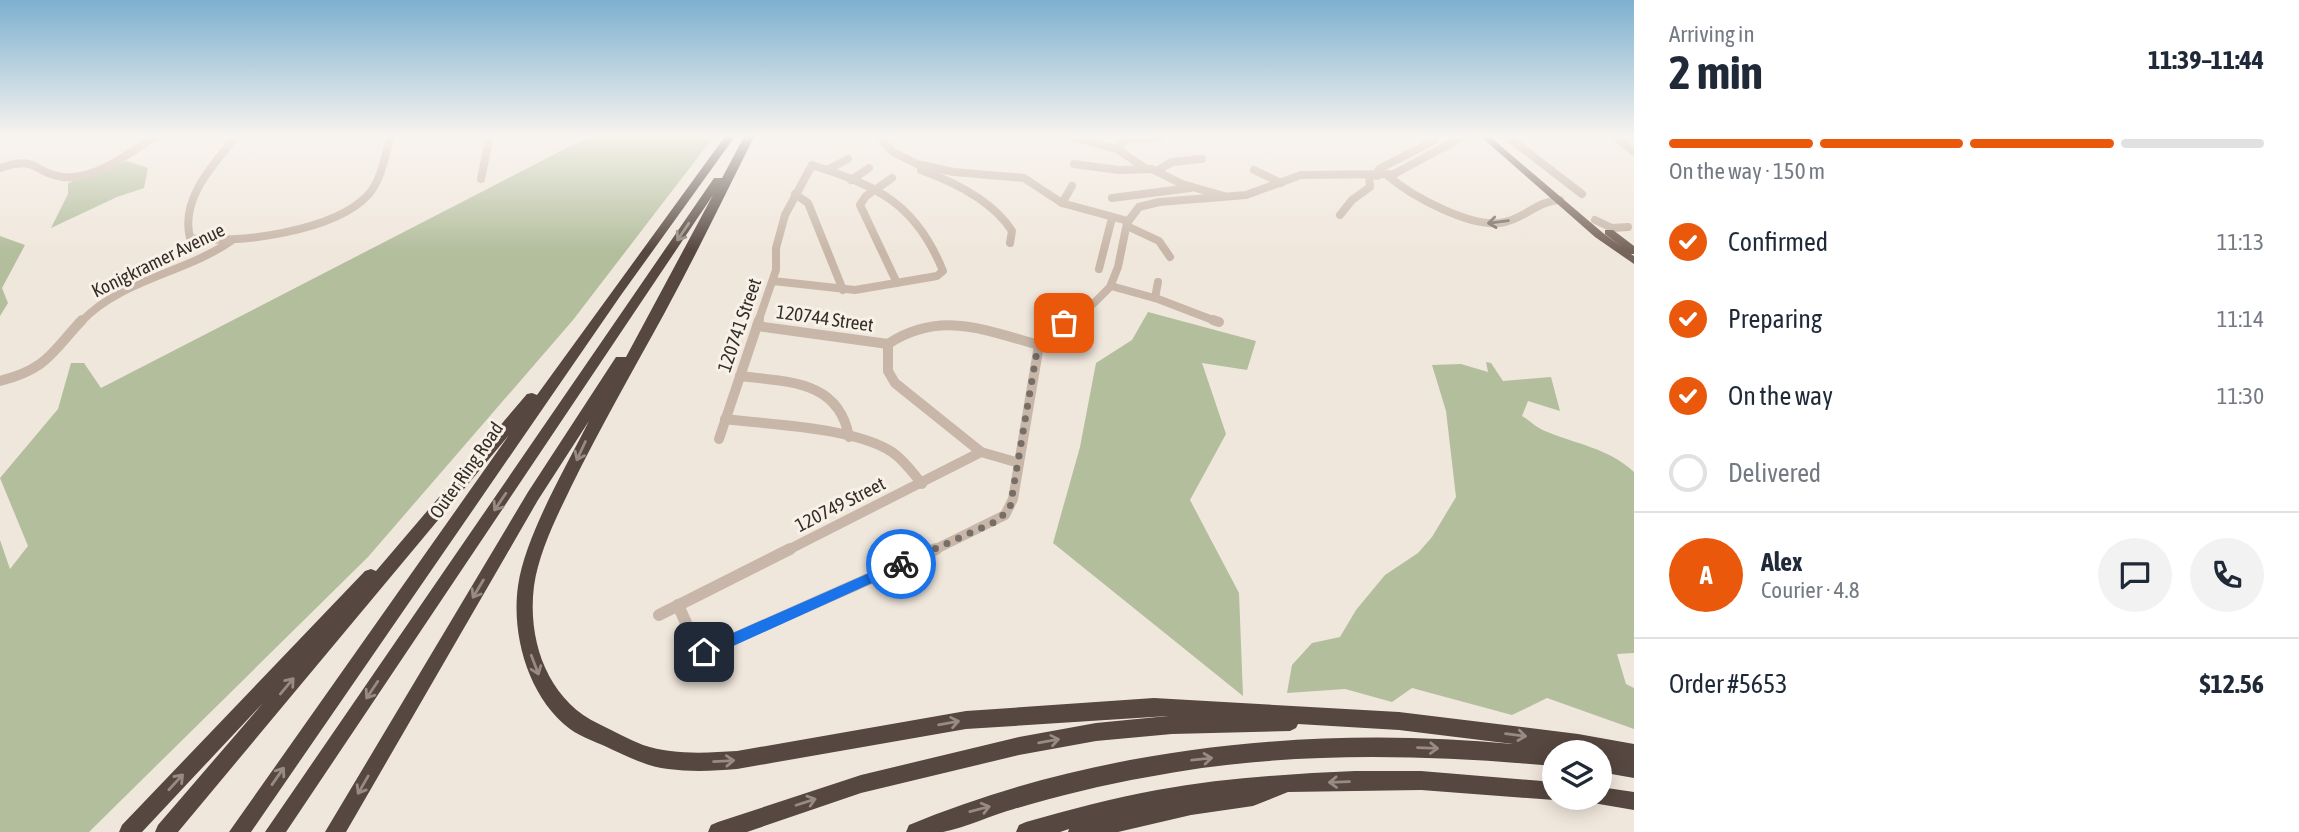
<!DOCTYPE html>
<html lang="en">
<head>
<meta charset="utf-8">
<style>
  body { margin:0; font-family:"Asap Condensed",sans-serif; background:#f2f2f3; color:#1f2937; height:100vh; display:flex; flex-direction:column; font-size:26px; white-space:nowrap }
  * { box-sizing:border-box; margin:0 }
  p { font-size:23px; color:#747a83 }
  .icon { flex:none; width:38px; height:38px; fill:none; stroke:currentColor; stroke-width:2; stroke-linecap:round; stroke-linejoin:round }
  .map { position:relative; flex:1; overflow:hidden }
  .side { display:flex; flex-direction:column; background:#fff; width:665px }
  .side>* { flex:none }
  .controls { position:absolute; left:1542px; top:740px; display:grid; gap:14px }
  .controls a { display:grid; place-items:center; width:70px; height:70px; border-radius:50%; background:#fff; box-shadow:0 4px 18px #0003; font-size:35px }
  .pin { position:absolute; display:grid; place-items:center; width:60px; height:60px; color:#fff; margin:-30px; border-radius:14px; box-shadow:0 4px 10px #0006 }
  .courier { position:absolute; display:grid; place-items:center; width:70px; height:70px; margin:-35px; border:5px solid #1a73e8; border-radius:50%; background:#fff; color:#222; box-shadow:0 2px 9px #0007 }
  .overview em { font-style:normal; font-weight:700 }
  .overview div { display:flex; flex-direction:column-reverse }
  .overview { display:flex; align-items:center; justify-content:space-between; height:119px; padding:0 35px }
  h1 { font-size:46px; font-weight:700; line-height:52px }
  .bar { display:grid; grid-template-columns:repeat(4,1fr); gap:10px 7px; align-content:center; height:84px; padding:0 35px }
  .bar i { height:9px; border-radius:5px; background:#e0e1e3 }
  .bar .active { background:#ea580c }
  .bar p { grid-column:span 4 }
  .line { display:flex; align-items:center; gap:18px; padding:0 35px; border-top:2px solid #e0e1e3 }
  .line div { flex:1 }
  .round { display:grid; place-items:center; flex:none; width:74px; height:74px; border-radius:37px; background:#f2f2f3 }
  ol { padding:0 35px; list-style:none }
  li { display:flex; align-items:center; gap:21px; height:77px }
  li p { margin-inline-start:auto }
  li .icon { padding:7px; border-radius:50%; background:#ea580c; color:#fff; stroke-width:4 }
  li:last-child { color:#747a83 }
  li i { width:38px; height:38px; border:4px solid #e0e1e3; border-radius:50% }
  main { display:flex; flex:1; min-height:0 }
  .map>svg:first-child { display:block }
</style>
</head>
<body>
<main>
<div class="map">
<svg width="1634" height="832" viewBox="0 0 1634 832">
  <rect width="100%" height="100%" fill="#f0e7dc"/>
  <!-- green -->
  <g fill="#b3be9d">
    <polygon points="592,135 715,135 573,320 368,557 89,832 0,832 0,540 10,569 28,546 0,478 58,409 71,363 84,363 101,388"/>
    <polygon points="127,161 148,168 144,188 117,197 51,228 68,194 68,183"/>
    <polygon points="0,236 25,245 2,288 8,303 0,316"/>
    <polygon points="1148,312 1256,341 1247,370 1202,363 1226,434 1190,500 1239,593 1243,696 1053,543 1080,447 1096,363 1132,340"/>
    <path d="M1486,362L1491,363L1503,381L1551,377L1560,411L1528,401L1522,416C1530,421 1537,428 1545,431C1575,444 1609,448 1634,472V653L1617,654L1626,684L1634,688V729L1547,698L1512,715L1412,688L1392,702L1345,689L1287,693L1292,665L1312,643L1340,637L1356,610L1385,575L1418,553L1432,537L1456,497L1446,411L1432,365L1461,364L1488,372Z"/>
  </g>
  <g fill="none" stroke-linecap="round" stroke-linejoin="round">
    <!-- minor-far2 -->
    <g stroke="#c8b7a9" stroke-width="8">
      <path d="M237,135C214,164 180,198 190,238C236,245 335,231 368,195C382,180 385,154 391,135"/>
      <polyline points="881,135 884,143 893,152 917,164 954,172 1024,178 1062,203 1128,221"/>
      <polyline points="1064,135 1117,149 1145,168"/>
      <polyline points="1505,135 1582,194"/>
      <polyline points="1613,135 1634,152"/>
      <polyline points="1118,148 1127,139 1160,138"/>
      <polyline points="1074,164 1119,170 1152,169 1182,184 1224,196"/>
      <path d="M0,168C41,155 31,173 63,177C97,180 130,152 158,135"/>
      <polyline points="827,170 848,159"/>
      <path d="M921,170C954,182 993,201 1012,231L1010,243"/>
      <polyline points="1158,170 1172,162 1202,159"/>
      <polyline points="1254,170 1281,183"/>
      <path d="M1387,175C1411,196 1473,230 1505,222C1526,217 1538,201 1560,200"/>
      <polyline points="1377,176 1379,169 1435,140"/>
      <polyline points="892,178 866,196 860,205 897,283"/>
      <polyline points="481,179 490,135"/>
      <polyline points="851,180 869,168"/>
      <polyline points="795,194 808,203 843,290"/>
      <polyline points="1112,198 1190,188"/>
      <polyline points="1062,203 1072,186"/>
      <polyline points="1340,215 1352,200 1370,187 1369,175"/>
      <polyline points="1595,220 1612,228 1628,227"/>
      <polyline points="1127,226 1159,241 1170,257"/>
      <polyline points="1099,269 1112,218"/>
      <polyline points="1111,286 1158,299 1218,322"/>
      <polyline points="1155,298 1158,282"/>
      <path d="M81,322C120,280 185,273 231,241"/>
      <path d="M758,322L776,270V248L785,215L812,165C878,186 916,204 943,271L937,276L855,290L773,281"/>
      <polyline points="1064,322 1094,303 1110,287 1118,267 1127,223 1139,207 1159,202 1246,195 1301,175 1394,174 1466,135"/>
    </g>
    <!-- minor-far1 -->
    <g stroke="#c8b7a9" stroke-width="10">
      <polyline points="1213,320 1219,322"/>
      <polyline points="757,326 888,344"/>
      <path d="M740,376C788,382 839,380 849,437"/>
      <path d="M0,381C47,369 51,353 82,320"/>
      <path d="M725,419C771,425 854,427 892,452C904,460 913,473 922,484"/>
      <polyline points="719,439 759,320"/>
      <path d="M981,452L895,383L888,371V344C940,310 985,330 1039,345"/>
      <polyline points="786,551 981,452 1019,463"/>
      <polyline points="932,551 1005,515 1013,499 1039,345 1067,320"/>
    </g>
    <!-- minor -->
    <g stroke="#c8b7a9" stroke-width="12">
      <polyline points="678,605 698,650 704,652 936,549"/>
      <polyline points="659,615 790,549"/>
    </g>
    <!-- major -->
    <polygon fill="#76645a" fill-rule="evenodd" points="1479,135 1488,135 1603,233 1622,247 1605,234 1605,230 1613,230 1634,246 1634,254 1631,254 1634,256 1634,264 1595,237"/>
    <!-- highway -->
    <g fill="#564740" fill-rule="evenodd">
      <polygon points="726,135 736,135 621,295 251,832 229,832 509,435 178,832 155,832 158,825 263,703 142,832 119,832 122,825 365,571 371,569 376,571 527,394 532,393 537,395"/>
      <path d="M745,135H755C725,195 696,255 664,314C632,372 600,428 571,487C556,518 539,552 534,586C527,641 548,700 599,724C614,731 628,739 643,745C673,755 706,753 737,751L966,711L1154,698L1399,712L1578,734L1634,744V778L1600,772V752L1559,750L1561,752H1554V766C1419,754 1282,751 1148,777C1102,785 1058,796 1014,809C992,815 965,828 943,832C932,832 918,832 906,832L909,825C1097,747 1312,725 1513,744L1399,730L1298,724L1296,728L1290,731L1172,734L1096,741L1019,755L861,793L747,832H708L711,825L718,822L861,775L1019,737L1096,723L1168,716L966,729L737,769C714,771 691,772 668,769C649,767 631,758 613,750C600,743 582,738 570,729C529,698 511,636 518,586C525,536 566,467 589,421L538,500L346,832H325L528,492L616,357H626L713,195L286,832H265L714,178H722Z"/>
      <path d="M1355,771H1421L1554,782V798H1560L1554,800L1421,790L1288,792L1253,806L1191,815L1118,832H1068L1069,829L1060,832H1016L1019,825L1026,822C1069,810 1112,798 1157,790C1222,778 1288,774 1355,771Z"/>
      <polygon points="1600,787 1634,792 1634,810 1593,803 1591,798 1600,798"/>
    </g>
  </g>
  <!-- one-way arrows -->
  <defs><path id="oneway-shaft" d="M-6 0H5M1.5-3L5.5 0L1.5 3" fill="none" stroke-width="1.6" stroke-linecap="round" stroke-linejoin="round" transform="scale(1.75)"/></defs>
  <use stroke="#776b62" href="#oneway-shaft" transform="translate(1498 222) rotate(173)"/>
  <g stroke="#978b83">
    <use href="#oneway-shaft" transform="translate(683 232) rotate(124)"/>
    <use href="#oneway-shaft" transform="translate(581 451) rotate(115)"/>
    <use href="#oneway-shaft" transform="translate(500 502) rotate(124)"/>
    <use href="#oneway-shaft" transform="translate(478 589) rotate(121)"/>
    <use href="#oneway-shaft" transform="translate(535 665) rotate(69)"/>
    <use href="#oneway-shaft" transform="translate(287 686) rotate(-50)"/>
    <use href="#oneway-shaft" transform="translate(372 690) rotate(124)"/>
    <use href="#oneway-shaft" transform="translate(949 723) rotate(-10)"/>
    <use href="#oneway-shaft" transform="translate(1516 735) rotate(7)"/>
    <use href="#oneway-shaft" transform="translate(1049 741) rotate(-10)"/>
    <use href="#oneway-shaft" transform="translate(1428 748) rotate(2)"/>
    <use href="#oneway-shaft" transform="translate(1202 759) rotate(-6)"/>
    <use href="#oneway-shaft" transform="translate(724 761) rotate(-3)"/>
    <use href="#oneway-shaft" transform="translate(278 776) rotate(-55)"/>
    <use href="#oneway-shaft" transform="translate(176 782) rotate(-47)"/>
    <use href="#oneway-shaft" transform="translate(1339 782) rotate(178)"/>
    <use href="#oneway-shaft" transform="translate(363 785) rotate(120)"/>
    <use href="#oneway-shaft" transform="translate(806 802) rotate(-18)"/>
    <use href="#oneway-shaft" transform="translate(980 809) rotate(-15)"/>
  </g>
  <!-- sky -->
  <linearGradient id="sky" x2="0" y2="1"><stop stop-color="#7db0d0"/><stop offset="0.54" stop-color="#f8f4ef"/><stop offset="1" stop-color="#f8f4ef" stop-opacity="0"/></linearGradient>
  <rect width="1634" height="251" fill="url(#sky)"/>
  <!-- route -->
  <polygon fill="#1a73e8" points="901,559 905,560 905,568 709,657 699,657 699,648"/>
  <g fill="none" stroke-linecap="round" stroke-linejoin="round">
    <!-- done -->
    <polyline stroke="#766e67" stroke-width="7" stroke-dasharray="0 12.6" points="901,564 997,521 1010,508 1037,351 1042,339 1064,323"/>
  </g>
  <g text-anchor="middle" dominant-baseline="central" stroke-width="6" stroke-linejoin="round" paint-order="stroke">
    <!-- street labels -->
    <g font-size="19" fill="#352d28" stroke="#f8f1e8">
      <text transform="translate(158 260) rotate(-26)">Konigkramer Avenue</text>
      <text transform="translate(825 318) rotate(8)">120744 Street</text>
      <text transform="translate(739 325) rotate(-71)">120741 Street</text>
      <text transform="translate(466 470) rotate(-55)">Outer Ring Road</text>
      <text transform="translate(840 504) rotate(-27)">120749 Street</text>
    </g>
  </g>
</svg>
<div class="controls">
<a><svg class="icon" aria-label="layers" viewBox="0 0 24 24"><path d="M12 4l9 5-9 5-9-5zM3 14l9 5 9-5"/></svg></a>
</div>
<div class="pin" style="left:1064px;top:323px;background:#ea580c"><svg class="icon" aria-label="bag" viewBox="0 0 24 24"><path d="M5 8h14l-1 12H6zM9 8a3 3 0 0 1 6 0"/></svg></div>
<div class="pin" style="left:704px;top:652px;background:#1f2937"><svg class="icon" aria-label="home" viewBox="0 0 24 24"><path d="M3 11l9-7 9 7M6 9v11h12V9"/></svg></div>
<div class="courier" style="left:901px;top:564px"><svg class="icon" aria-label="bike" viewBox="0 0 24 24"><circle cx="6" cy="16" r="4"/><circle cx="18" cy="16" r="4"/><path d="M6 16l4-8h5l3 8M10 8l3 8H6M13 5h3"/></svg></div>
</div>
<section class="side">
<div class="overview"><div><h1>2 min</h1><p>Arriving in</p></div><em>11:39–11:44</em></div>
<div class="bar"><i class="active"></i><i class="active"></i><i class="active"></i><i></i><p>On the way · 150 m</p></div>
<ol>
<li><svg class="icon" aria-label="check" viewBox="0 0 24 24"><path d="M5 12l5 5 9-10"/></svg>Confirmed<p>11:13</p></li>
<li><svg class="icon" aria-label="check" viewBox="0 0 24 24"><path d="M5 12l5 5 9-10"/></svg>Preparing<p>11:14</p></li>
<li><svg class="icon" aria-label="check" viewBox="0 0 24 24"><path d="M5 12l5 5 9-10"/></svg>On the way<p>11:30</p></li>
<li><i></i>Delivered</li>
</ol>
<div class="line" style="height:126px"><b class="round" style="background:#ea580c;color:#fff">A</b><div><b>Alex</b><p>Courier · 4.8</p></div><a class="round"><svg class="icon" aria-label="chat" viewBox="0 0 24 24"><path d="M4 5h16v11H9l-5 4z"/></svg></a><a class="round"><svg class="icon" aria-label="phone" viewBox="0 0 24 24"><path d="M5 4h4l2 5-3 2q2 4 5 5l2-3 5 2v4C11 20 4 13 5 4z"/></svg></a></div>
<div class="line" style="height:91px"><div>Order #5653</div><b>$12.56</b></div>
</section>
</main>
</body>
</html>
